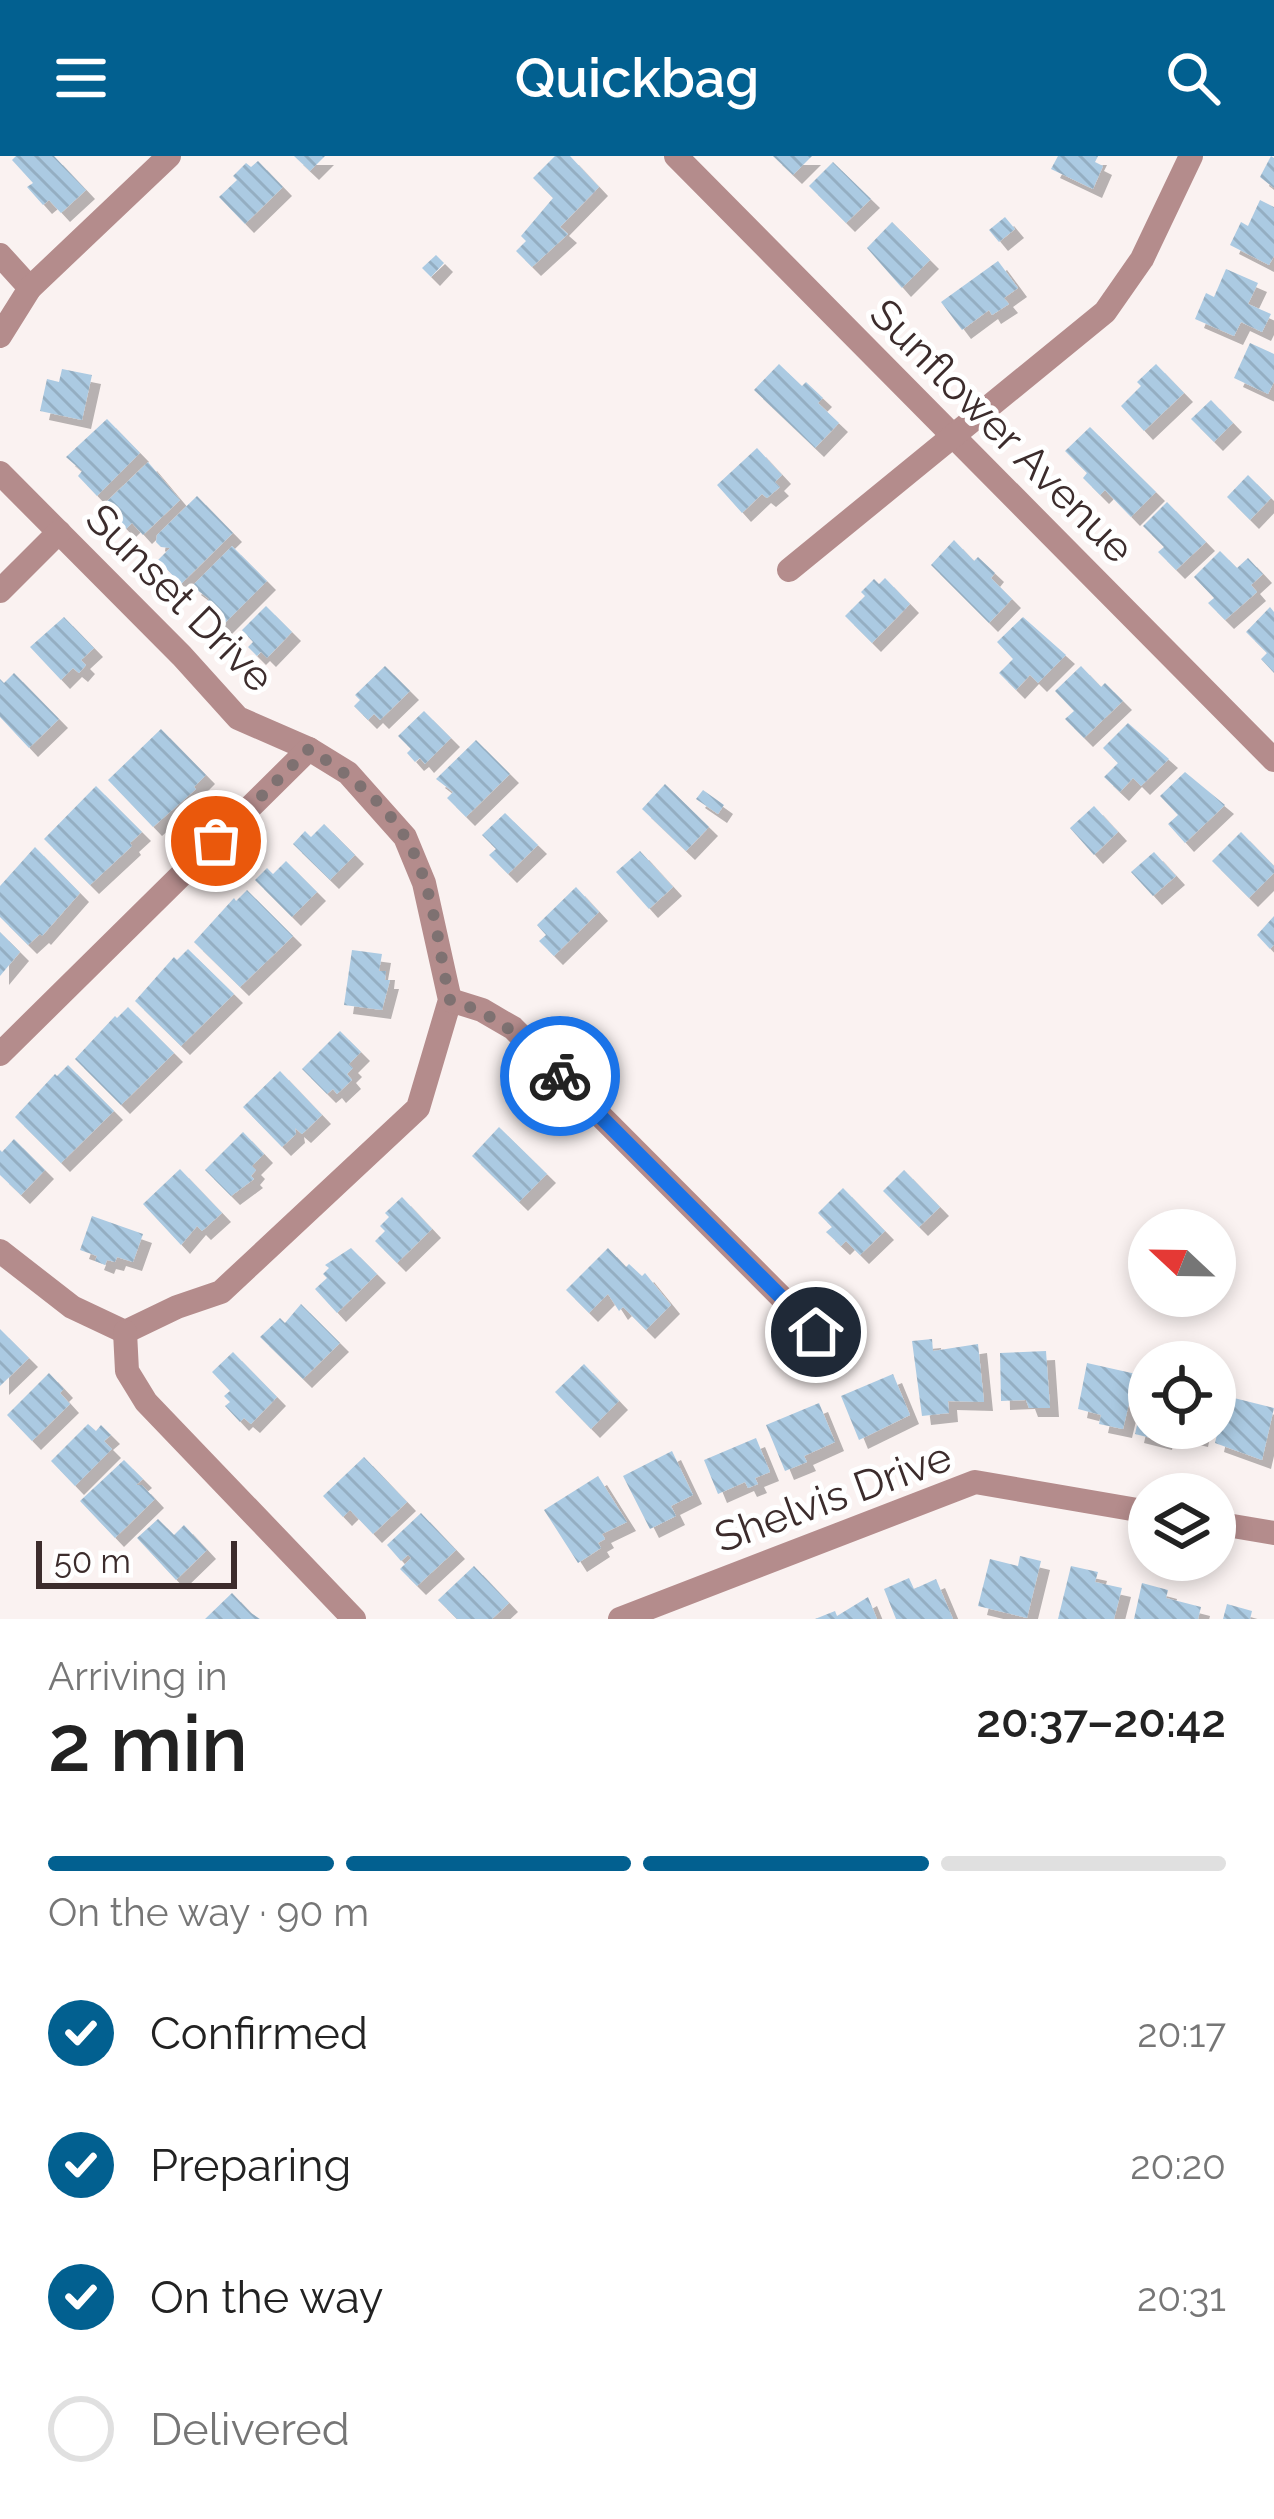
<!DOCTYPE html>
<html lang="en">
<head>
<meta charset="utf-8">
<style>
  body { margin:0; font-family:Raleway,sans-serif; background:#f6f6f6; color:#222; height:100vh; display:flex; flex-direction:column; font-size:45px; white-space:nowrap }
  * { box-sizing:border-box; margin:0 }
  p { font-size:39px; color:#767676 }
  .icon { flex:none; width:66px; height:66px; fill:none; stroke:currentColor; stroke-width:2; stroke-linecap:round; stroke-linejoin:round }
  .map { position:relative; height:1463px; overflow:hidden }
  .drawer { display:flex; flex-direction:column; background:#fff; flex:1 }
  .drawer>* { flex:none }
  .needle { width:78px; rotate:292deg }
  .tools { position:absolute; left:1128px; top:1053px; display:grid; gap:24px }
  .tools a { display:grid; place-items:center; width:108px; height:108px; border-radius:50%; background:#fff; box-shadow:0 6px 18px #0003; font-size:60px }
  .scale { position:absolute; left:36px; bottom:30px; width:201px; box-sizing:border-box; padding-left:12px; border:6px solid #3c2c2c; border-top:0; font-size:33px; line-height:42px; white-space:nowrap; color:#3c2c2c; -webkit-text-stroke:9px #fff; paint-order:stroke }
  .pin { position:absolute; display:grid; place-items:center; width:102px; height:102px; color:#fff; margin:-51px; border:6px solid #fff; border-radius:50%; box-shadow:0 3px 12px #0007 }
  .courier { position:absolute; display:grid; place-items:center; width:120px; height:120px; margin:-60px; border:9px solid #1a73e8; border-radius:50%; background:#fff; color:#222; box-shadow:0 3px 15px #0007 }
  .head em { font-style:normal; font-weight:600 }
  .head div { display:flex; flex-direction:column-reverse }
  .head { display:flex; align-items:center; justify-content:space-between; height:204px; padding:0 48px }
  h1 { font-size:78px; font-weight:600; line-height:90px }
  .bar { display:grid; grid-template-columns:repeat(4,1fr); gap:18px 12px; align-content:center; height:144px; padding:0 48px }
  .bar i { height:15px; border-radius:9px; background:#e0e0e0 }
  .bar .current { background:#026090 }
  .bar p { grid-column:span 4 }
  ol { padding:0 48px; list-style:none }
  li { display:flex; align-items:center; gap:36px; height:132px }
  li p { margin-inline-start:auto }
  li .icon { padding:12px; border-radius:50%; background:#026090; color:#fff; stroke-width:4 }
  li:last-child { color:#767676 }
  li i { width:66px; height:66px; border:6px solid #e0e0e0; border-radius:50% }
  header { display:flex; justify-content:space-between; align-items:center; height:156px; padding:0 48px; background:#026090; color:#fff; font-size:54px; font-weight:600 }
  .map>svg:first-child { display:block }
</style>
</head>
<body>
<header><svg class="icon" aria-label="menu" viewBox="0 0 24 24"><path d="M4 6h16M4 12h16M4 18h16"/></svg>Quickbag<svg class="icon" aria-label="search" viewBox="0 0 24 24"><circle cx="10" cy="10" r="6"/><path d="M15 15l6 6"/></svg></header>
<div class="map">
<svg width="1274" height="1463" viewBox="0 0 1274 1463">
  <defs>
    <pattern id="building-back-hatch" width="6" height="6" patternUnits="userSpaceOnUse" patternTransform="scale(3)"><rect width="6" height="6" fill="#abcae2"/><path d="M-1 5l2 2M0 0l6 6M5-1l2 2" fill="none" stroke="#94aec2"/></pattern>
    <filter id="shadow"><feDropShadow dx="9" dy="9" stdDeviation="0" flood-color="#0004"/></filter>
  </defs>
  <rect width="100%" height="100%" fill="#faf2f1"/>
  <!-- building -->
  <g fill="url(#building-back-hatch)" filter="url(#shadow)">
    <polygon points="16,0 54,0 86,34 61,57 49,44 43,49 27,31 33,27 12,4"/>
    <polygon points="294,0 325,0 310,15"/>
    <polygon points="555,0 570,0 599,31 560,71 568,78 532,111 516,95 526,85 521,80 553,42 533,22"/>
    <polygon points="773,0 812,0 793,19"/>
    <polygon points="1058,0 1098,0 1095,6 1103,10 1093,33 1051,13"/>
    <polygon points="1271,0 1274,2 1274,32 1260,21"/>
    <polygon points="258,5 283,31 245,68 219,41 237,24 233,20 246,7 251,11"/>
    <polygon points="833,6 871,43 846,67 809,30"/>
    <polygon points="1260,44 1274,51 1274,100 1269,109 1230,89 1241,66 1248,70"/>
    <polygon points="1005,61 1015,73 999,86 989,74"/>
    <polygon points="892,66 930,104 902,132 867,92"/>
    <polygon points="436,99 444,107 431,121 422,112"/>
    <polygon points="998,105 1018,132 1004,142 1009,148 992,159 989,154 962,174 941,146"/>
    <polygon points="1226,113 1258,127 1248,148 1271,158 1262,176 1241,166 1234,180 1195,163 1206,137 1214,141"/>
    <polygon points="1250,187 1274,198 1274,226 1268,238 1234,222"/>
    <polygon points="779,208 802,230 806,226 823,242 818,247 839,267 815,292 754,234"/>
    <polygon points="1156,208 1184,237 1144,275 1121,250 1141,230 1137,226"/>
    <polygon points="62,213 92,219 82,264 40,255 47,223 59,226"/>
    <polygon points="1211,244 1233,267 1214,286 1191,263"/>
    <polygon points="107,263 140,297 97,340 78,320 82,315 66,301"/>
    <polygon points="1090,271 1156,336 1131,361 1105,334 1100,339 1083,322 1087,317 1065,295"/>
    <polygon points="757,292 782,319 775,326 780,331 767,342 762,338 742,357 717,329"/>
    <polygon points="148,306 180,344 143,379 132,367 126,373 103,349"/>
    <polygon points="1248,319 1271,342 1250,364 1227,341"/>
    <polygon points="197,340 233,377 181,428 158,404 170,392 161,391 156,386 157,379"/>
    <polygon points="1167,346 1206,386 1176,414 1158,396 1164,391 1143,370"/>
    <polygon points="954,384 974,405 978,401 995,417 991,422 1012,443 989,467 931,409"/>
    <polygon points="232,390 267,425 223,469 204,449 209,443 192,430"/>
    <polygon points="1220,395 1237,412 1248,402 1263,418 1251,429 1257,436 1225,464 1208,447 1214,442 1194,421"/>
    <polygon points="885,422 910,448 872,487 845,460 865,440 861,436 874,423 879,428"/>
    <polygon points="266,450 292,476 267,502 261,496 257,500 248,491 253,486 242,474"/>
    <polygon points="1270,451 1274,456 1274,517 1261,503 1267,497 1246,476"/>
    <polygon points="64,461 94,492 81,504 86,509 79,517 73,512 61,524 30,491"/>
    <polygon points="1023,461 1066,499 1038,527 1030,519 1016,534 999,517 1013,503 997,486"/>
    <polygon points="385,510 410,535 380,564 374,558 368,564 354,550 360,544 355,539"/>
    <polygon points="1081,510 1101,531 1105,527 1123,545 1084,582 1065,563 1074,555 1055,535"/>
    <polygon points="14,517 59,563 29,592 0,561 0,523 4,527"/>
    <polygon points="424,555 451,582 425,608 420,602 415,606 407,597 411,593 398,580"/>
    <polygon points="1128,567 1169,603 1141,630 1133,622 1120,636 1104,621 1118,607 1103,592"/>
    <polygon points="161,573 206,619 194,631 196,633 153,671 108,624"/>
    <polygon points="476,584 510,618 466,661 447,642 453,636 436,623"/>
    <polygon points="1185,616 1225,649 1185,687 1168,668 1178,659 1160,640"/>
    <polygon points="665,628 709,671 686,695 642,653"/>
    <polygon points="96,630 142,676 130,687 132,690 90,729 44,683"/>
    <polygon points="703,634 724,649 718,658 696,643"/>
    <polygon points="1094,650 1118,676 1094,699 1070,672"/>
    <polygon points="505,657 538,689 508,718 489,699 496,693 482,679"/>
    <polygon points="324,668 355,699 330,724 293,688 305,675 311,681"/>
    <polygon points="1241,676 1274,710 1274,717 1249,742 1212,705"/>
    <polygon points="35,691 80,737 42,780 40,778 28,789 0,761 0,730"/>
    <polygon points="640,695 673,731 649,753 616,716"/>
    <polygon points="1154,696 1176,720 1153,740 1131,716"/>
    <polygon points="286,705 317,736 292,761 255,724 267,712 273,718"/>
    <polygon points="576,731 599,756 554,800 539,785 546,779 537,769"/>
    <polygon points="247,734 293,780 240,831 194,786 234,742 236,745"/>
    <polygon points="1274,760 1274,789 1270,793 1257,779"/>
    <polygon points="0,776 20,796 0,820"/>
    <polygon points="188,793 234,838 181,890 135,845 174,801 177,804"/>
    <polygon points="352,794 382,798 379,815 386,815 385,824 390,824 382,854 344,849"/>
    <polygon points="128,851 174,897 121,949 75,903 115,860 117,862"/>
    <polygon points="340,875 361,896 349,908 353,912 347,918 352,924 337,938 333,933 327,938 302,913"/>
    <polygon points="68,909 114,955 61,1007 15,961 55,918 57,920"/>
    <polygon points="280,915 322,959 302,978 295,972 296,978 282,991 243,951"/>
    <polygon points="499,971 547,1018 519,1046 472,1000"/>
    <polygon points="243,976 264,998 252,1010 256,1014 251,1020 254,1023 231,1040 205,1014"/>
    <polygon points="14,983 45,1014 21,1039 0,1019 0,994 2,996"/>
    <polygon points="180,1013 222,1057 202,1075 197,1070 181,1089 143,1048"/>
    <polygon points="904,1014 940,1051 919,1071 883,1035"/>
    <polygon points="843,1032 885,1075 860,1099 846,1085 841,1090 826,1076 832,1071 818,1057"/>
    <polygon points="402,1041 432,1073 397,1107 375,1085 385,1075 380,1070 389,1061 385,1057"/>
    <polygon points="92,1060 143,1078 133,1106 117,1101 115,1106 107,1104 105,1109 95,1105 97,1100 80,1094"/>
    <polygon points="351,1092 377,1118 337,1157 315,1133 327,1122 323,1118 329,1112 325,1109"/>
    <polygon points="608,1092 626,1111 629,1108 642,1120 645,1117 671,1149 646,1174 623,1151 619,1155 608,1138 589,1157 566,1134"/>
    <polygon points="301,1148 340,1187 303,1223 260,1181 280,1162 285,1167"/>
    <polygon points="0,1173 29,1202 0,1230"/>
    <polygon points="932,1183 933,1195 978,1188 984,1246 948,1245 949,1257 922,1260 912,1185"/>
    <polygon points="1046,1195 1050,1252 1029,1252 1026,1244 1001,1245 1000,1197"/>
    <polygon points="233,1196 277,1241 251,1268 244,1262 240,1266 225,1250 230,1246 224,1240 230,1235 212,1216"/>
    <polygon points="1087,1207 1136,1218 1123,1273 1099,1268 1101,1259 1078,1253"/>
    <polygon points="584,1208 619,1245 591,1273 555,1236"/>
    <polygon points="49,1217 64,1233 60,1237 70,1248 32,1285 7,1259"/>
    <polygon points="893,1218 910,1259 859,1284 841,1240"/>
    <polygon points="1147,1225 1149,1272 1201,1272 1199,1282 1165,1274 1163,1285 1135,1278"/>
    <polygon points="1226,1240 1274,1252 1262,1304 1215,1287"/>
    <polygon points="819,1247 835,1286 804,1300 807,1306 785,1315 766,1269"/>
    <polygon points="88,1268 96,1275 101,1269 111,1279 104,1285 112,1293 75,1330 51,1305"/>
    <polygon points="756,1282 770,1316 755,1322 758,1328 748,1332 745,1326 718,1338 704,1304"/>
    <polygon points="672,1295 693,1339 671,1350 676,1360 650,1373 623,1320"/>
    <polygon points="364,1301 407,1346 373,1378 350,1354 343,1361 323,1340"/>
    <polygon points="124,1304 143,1323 136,1329 142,1329 155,1343 115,1382 80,1345"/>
    <polygon points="598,1320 627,1366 602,1378 605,1383 598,1387 601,1392 578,1407 544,1354"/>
    <polygon points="421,1357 456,1394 417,1430 400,1413 411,1402 408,1399 401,1405 387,1389"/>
    <polygon points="158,1363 174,1379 184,1369 207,1394 176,1424 137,1382"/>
    <polygon points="1020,1400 1041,1405 1027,1462 978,1450 990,1403 1018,1410"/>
    <polygon points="474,1410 509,1447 492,1463 457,1463 438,1444"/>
    <polygon points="1071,1410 1098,1416 1095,1426 1122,1432 1114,1463 1058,1463"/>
    <polygon points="909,1422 914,1433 936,1423 953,1463 896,1463 884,1433"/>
    <polygon points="1142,1427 1168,1434 1166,1442 1201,1451 1198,1463 1134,1463"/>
    <polygon points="232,1437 251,1457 260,1463 205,1463"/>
    <polygon points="868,1441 877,1463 815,1463 835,1455 837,1460"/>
    <polygon points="1227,1448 1252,1455 1250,1463 1223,1463"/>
  </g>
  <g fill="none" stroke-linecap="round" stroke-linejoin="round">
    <!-- minor -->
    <g stroke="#b48c8c" stroke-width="24">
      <polyline points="676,0 1274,604"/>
      <polyline points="0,99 30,132"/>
      <polyline points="0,180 30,132 169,0"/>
      <polyline points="0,317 182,500 238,562 309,593 348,617 405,681 424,727 450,844 418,952 221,1136 177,1151 125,1176"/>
      <polyline points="789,414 1105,156 1142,103 1191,0"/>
      <polyline points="0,435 59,376"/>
      <polyline points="450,844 482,854 513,872 816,1176"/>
      <polyline points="0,898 309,593"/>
      <polyline points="0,1095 72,1151 125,1176"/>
      <polyline points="125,1176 127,1215 146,1246 354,1463"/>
      <polyline points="1215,1367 1274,1377"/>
      <polyline points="620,1463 975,1326 1149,1356"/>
    </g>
  </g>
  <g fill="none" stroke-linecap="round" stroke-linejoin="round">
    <!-- done -->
    <path stroke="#7e7171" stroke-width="12" stroke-dasharray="0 21.6" d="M216,685L309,593C344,615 383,644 405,681C434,727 438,793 450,844C501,860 523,883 560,920"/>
    <!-- route -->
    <polyline stroke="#1a73e8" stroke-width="15" points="560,920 816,1176"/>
  </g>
  <g text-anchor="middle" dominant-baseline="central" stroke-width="10" stroke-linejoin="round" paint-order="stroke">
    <!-- street labels -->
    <g font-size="42" fill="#3c2c2c" stroke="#fff">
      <text transform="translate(1002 275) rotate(45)">Sunflower Avenue</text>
      <text transform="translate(180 442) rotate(45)">Sunset Drive</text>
      <text transform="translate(833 1341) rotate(-20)">Shelvis Drive</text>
    </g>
  </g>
</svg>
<div class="tools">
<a><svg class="needle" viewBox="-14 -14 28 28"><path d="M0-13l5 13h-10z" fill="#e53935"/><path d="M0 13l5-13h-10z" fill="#767676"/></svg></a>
<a><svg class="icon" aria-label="locate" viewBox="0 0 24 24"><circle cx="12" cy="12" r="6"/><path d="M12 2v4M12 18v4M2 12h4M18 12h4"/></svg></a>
<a><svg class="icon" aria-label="layers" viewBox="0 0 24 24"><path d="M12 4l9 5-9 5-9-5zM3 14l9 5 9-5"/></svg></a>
</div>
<div class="scale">50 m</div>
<div class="pin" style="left:216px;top:685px;background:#ea580c"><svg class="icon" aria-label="bag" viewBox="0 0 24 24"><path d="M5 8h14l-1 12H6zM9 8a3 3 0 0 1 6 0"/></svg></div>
<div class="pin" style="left:816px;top:1176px;background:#1f2937"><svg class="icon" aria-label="home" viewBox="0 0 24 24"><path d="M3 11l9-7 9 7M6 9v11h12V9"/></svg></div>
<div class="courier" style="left:560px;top:920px"><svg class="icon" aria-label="bike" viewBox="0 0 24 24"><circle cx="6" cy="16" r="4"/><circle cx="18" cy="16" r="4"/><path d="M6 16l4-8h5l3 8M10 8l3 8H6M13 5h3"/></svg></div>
</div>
<section class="drawer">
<div class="head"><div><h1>2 min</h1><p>Arriving in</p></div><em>20:37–20:42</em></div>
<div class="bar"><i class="current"></i><i class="current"></i><i class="current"></i><i></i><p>On the way · 90 m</p></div>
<ol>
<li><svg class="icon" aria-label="check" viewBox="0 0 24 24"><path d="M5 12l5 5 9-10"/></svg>Confirmed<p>20:17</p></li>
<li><svg class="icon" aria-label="check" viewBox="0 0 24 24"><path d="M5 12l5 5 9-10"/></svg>Preparing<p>20:20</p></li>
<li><svg class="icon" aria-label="check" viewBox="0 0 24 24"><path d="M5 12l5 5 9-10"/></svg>On the way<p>20:31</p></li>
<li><i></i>Delivered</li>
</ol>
</section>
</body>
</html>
